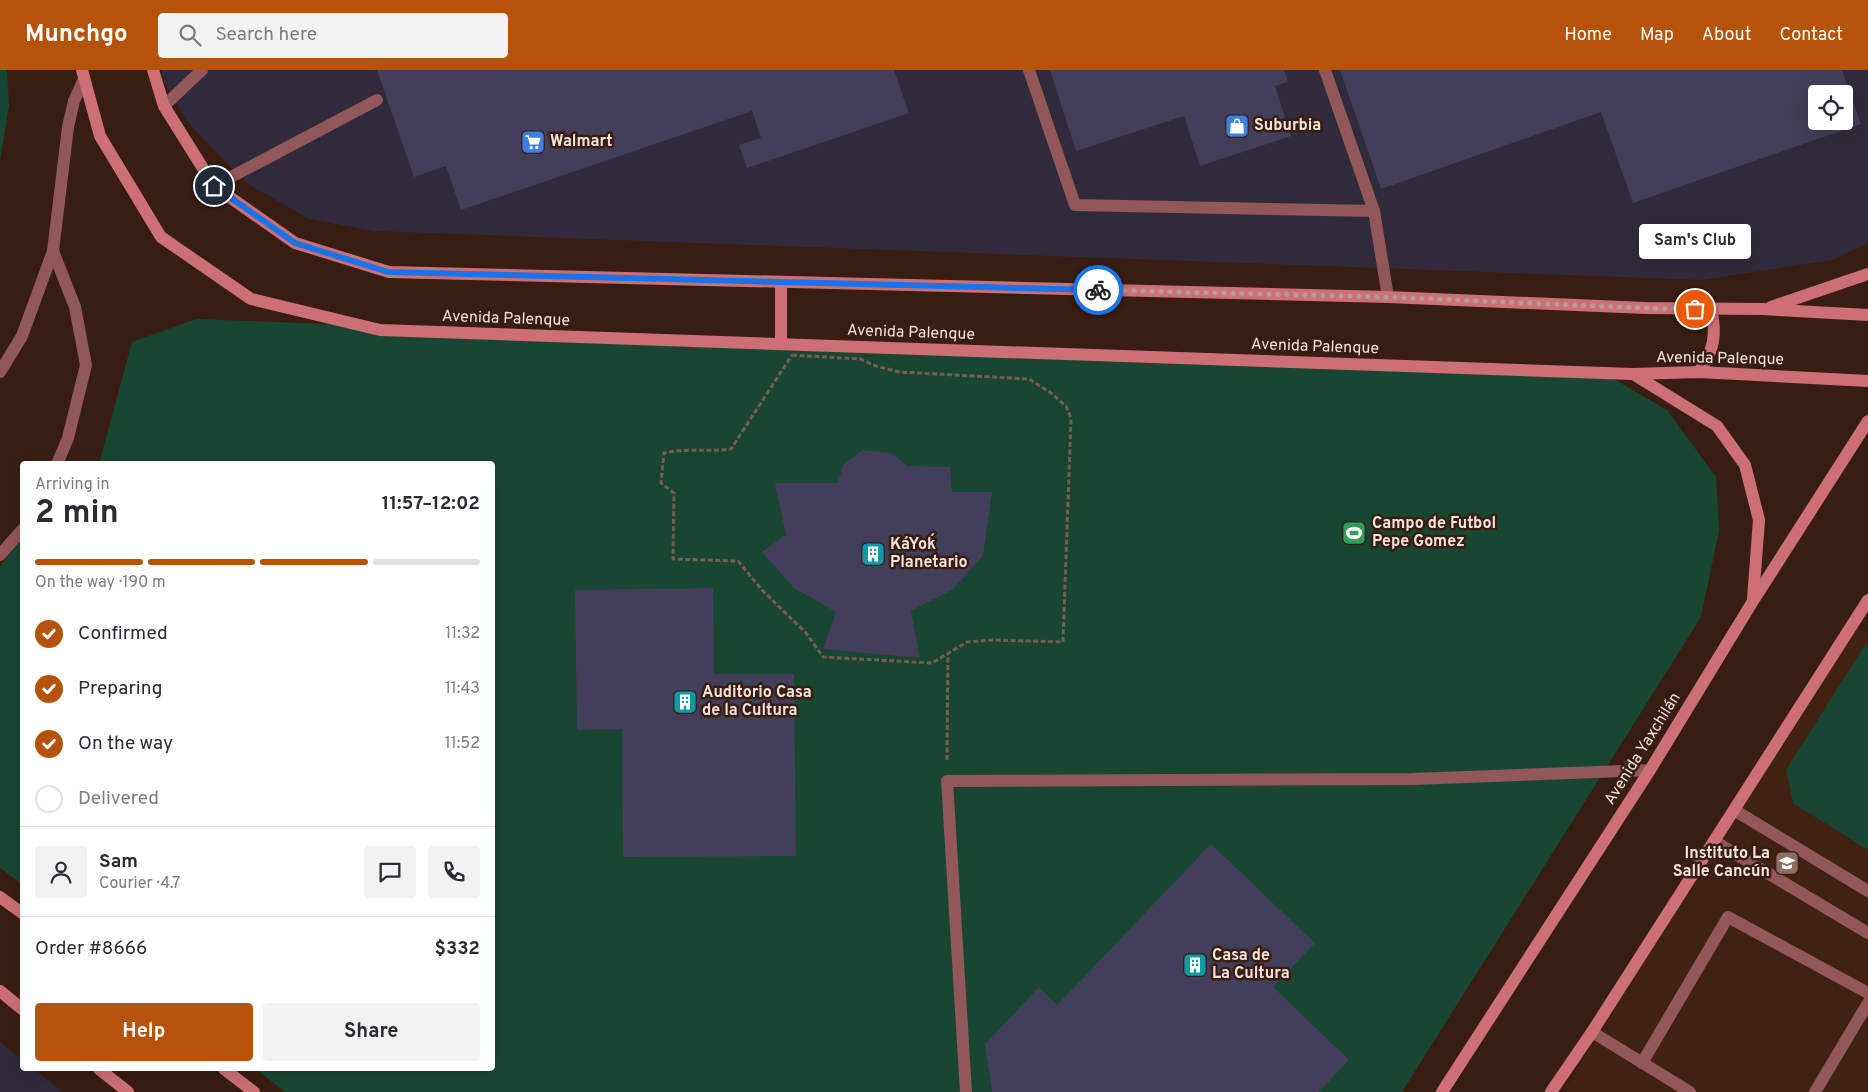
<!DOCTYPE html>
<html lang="en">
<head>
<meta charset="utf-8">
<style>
  body { margin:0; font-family:Overpass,sans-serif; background:#f2f2f3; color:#2b2b33; height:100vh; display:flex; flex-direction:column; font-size:19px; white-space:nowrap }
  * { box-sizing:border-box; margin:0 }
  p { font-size:16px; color:#7c7c81 }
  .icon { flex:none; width:28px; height:28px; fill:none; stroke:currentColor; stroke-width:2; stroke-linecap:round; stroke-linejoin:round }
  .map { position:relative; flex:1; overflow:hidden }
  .panel { position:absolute; left:20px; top:391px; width:475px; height:610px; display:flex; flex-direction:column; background:#fff; border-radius:5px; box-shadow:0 5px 20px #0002 }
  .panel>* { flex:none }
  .tools { position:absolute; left:1808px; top:15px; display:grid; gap:10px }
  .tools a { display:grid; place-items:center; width:45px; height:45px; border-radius:5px; background:#fff; box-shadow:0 5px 20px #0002; font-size:25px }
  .pin { position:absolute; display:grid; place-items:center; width:42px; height:42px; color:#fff; margin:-21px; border:2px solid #fff; border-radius:50%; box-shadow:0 1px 5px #0007 }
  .courier { position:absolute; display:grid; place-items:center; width:50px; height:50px; margin:-25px; border:4px solid #1a73e8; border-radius:50%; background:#fff; color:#222; box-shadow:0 1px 6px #0007 }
  .bubble { position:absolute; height:35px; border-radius:5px; background:#fff; box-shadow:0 5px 20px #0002; font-size:16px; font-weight:700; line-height:35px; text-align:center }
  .headline em { font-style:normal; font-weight:700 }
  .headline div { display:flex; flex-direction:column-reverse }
  .headline { display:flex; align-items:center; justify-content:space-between; height:85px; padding:0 15px }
  h1 { font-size:32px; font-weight:700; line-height:38px }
  .bar { display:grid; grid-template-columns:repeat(4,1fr); gap:8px 5px; align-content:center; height:60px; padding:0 15px }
  .bar i { height:6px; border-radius:4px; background:#e1e1e2 }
  .bar .current { background:#b45309 }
  .bar p { grid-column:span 4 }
  .line { display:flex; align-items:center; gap:12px; padding:0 15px; border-top:1px solid #e1e1e2 }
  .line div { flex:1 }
  .round { display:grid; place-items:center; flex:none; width:52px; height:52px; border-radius:5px; background:#f2f2f3 }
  ol { padding:0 15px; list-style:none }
  li { display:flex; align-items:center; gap:15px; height:55px }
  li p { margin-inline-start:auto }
  li .icon { padding:5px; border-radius:50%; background:#b45309; color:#fff; stroke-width:4 }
  li:last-child { color:#7c7c81 }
  li i { width:28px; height:28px; border:2px solid #e1e1e2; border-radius:50% }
  .action { display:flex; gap:10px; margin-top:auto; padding:10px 15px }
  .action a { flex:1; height:58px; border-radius:5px; background:#b45309; color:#fff; font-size:20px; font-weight:700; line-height:58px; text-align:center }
  .action a+a { background:#f2f2f3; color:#2b2b33 }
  header { display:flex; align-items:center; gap:30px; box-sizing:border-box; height:70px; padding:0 25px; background:#b45309; color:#fff }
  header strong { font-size:24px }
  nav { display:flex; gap:28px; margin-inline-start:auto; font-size:18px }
  .search { width:350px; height:45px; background:#f2f2f3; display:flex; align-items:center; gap:12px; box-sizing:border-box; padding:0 18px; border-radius:5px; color:#7c7c81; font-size:19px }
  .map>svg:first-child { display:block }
</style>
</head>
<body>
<header>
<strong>Munchgo</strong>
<div class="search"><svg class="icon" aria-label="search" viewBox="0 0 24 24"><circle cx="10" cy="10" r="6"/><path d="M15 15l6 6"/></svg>Search here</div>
<nav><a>Home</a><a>Map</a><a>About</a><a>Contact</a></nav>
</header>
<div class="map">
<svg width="1868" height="1022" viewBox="0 0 1868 1022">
  <rect width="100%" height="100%" fill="#381e12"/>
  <!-- commercial -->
  <g fill="#302a3a" fill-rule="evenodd">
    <path d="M161,0H1868V173L1832,190L1703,210L374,161L309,149L245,112L188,53L165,13ZM1816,24H1844V51H1816Z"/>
    <polygon points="0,972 22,990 22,999 34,999 63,1022 0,1022"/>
  </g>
  <!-- built -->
  <polygon fill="#412111" points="1853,555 1868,563 1868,1022 1563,1022"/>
  <!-- green -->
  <g fill="#184633">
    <polygon points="0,0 7,0 9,35 0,91"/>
    <polygon points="196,249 1603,303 1667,340 1716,407 1719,461 1701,547 1402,1022 285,1022 256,999 492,999 492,394 99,394 132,272"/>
    <polygon points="22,468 22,814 0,798 0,496"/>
    <polygon points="1865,575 1868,577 1868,780 1793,733 1786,700"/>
  </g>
  <!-- building -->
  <g fill="#433e59" fill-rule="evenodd">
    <polygon points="377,0 894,0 909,43 747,98 739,75 761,68 752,41 461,140 446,96 414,107"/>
    <polygon points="1050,0 1284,0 1288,12 1275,16 1291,66 1200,96 1184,46 1076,81"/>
    <path d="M1340,0H1842L1861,54L1633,133L1601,42L1381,119ZM1816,24H1844V51H1816Z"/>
    <polygon points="862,380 891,383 908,396 950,397 952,422 992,422 983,486 952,520 911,541 920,588 823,579 836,542 794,518 762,482 786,465 775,413 838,413 843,395"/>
    <polygon points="713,518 714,604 794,604 796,786 623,787 622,659 577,660 575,520"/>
    <polygon points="1211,774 1315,873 1273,917 1349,990 1319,1022 992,1022 985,974 1039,917 1057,935"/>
  </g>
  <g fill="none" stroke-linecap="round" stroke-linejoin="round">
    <!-- path -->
    <g stroke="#745d52" stroke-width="3" stroke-dasharray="5 2.5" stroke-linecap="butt">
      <path d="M792,285L860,289L876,296L899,302L1029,309L1051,323L1066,336L1071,348L1063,572L993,570L967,572L932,593L823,587L806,563L763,521L738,491L673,489L674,423L661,413L664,383C685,378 708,382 731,379Z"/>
      <polyline points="947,690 948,583"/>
    </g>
    <!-- lane -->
    <g stroke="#915759" stroke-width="12">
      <polyline points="1029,0 1075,135 1374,141"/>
      <polyline points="1325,0 1374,141 1388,227"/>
      <polyline points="164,36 202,0"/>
      <polyline points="214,116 377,30"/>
      <polyline points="53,181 75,237 86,295 68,368 57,394"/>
      <polyline points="0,302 22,266 53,181 68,57 74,31 84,9"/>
      <polyline points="0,485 22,460"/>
      <polyline points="1734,740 1868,821"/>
      <polyline points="1714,771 1868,863"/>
      <polyline points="1592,962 1690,1022"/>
      <polyline points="1642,993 1728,847 1868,923"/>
      <polyline points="1815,1022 1868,933"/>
    </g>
    <!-- street -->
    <polyline stroke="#915759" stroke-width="12" points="966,1022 947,711 1413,709 1650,700"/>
    <!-- secondary -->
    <g stroke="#cd7075" stroke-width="12">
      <polyline points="82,0 100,66 161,167 251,229 380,260 1633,304 1699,302 1868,311"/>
      <polyline points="153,0 164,36 214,116 295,173 389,202 1388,227 1645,238 1762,239 1868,245"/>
      <polyline points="781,212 781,274"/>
      <polyline points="1771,237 1868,204"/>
      <path d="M1699,302C1714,280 1717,265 1711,239"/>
      <polyline points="1633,304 1717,356 1745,395 1759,450 1753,529"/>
      <polyline points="0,827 22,843"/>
      <polyline points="0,921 22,939"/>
      <polyline points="99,999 128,1022"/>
      <polyline points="224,999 254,1022"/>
      <polyline points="1442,1022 1650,700 1753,531 1868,351"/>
      <polyline points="1551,1022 1592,962 1868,530"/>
    </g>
  </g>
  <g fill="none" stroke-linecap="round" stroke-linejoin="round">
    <!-- done -->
    <polyline stroke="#b39e95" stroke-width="5" stroke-dasharray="0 9" points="1098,220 1388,227 1645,238 1695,239"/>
    <!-- route -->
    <polyline stroke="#1a73e8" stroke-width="6" points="214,116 295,173 388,202 1098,220"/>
  </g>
  <!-- icons -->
  <defs>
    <g id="shop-square" transform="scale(1.25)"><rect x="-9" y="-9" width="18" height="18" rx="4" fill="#3f7fe0" stroke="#381e12"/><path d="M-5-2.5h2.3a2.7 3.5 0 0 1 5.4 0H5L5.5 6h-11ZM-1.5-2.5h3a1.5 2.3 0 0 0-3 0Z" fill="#fff"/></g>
    <g id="supermarket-square" transform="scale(1.25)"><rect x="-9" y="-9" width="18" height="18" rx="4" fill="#3f7fe0" stroke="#381e12"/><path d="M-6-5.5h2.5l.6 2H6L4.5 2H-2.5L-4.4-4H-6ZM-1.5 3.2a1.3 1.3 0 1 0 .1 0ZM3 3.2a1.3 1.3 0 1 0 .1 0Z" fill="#fff"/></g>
    <g id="stadium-square" transform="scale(1.25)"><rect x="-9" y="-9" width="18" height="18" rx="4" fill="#2e9e5b" stroke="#381e12"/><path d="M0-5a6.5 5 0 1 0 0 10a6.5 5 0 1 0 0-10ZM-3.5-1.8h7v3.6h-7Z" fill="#fff"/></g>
    <g id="building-square" transform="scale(1.25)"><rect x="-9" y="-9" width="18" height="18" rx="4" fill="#0f9aa8" stroke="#381e12"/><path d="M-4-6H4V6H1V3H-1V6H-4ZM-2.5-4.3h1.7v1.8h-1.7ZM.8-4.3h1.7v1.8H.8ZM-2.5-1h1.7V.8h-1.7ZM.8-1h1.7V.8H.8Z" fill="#fff"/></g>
    <g id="school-square" transform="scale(1.25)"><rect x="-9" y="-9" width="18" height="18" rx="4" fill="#8d6e63" stroke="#381e12"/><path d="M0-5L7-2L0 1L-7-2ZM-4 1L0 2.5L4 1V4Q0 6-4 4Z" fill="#fff"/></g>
  </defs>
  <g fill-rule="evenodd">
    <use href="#shop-square" x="1237" y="56"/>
    <use href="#supermarket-square" x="533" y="72"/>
    <use href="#stadium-square" x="1354" y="463"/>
    <use href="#building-square" x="873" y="484"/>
    <use href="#building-square" x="685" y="632"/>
    <use href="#school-square" x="1787" y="793"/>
    <use href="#building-square" x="1195" y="895"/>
  </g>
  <g text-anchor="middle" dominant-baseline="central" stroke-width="5" stroke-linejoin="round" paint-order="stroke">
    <!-- poi labels -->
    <g font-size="16" font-weight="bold" fill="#f5e3db" stroke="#381e12" text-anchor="start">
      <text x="1254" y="56">Suburbia</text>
      <text x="550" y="72">Walmart</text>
      <text x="1372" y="454">Campo de Futbol<tspan x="1372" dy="18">Pepe Gomez</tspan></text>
      <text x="890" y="475">Ka´Yok´<tspan x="890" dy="18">Planetario</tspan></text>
      <text x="702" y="623">Auditorio Casa<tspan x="702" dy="18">de la Cultura</tspan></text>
      <text x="1770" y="784" text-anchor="end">Instituto La<tspan x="1770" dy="18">Salle Cancún</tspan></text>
      <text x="1212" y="886">Casa de<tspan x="1212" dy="18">La Cultura</tspan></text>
    </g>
    <!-- street labels -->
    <g font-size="16" fill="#f5e3db" stroke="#381e12">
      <text transform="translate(506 249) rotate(2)">Avenida Palenque</text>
      <text transform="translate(911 263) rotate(2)">Avenida Palenque</text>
      <text transform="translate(1315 277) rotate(2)">Avenida Palenque</text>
      <text transform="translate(1720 289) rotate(1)">Avenida Palenque</text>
      <text transform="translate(1643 679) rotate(-58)">Avenida Yaxchilán</text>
    </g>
  </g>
</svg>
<div class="tools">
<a><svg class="icon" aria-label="locate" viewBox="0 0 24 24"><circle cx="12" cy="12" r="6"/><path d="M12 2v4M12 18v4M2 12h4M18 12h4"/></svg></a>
</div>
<div class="pin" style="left:1695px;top:239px;background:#ea580c"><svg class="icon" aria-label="bag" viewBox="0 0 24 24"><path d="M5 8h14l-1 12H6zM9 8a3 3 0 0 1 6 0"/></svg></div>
<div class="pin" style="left:214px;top:116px;background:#1f2937"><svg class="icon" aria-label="home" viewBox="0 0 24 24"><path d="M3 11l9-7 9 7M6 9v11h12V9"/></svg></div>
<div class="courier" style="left:1098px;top:220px"><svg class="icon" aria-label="bike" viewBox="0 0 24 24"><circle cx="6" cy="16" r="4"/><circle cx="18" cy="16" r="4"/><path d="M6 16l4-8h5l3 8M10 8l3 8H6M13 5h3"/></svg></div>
<div class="bubble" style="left:1639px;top:154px;width:112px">Sam's Club</div>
<section class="panel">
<div class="headline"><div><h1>2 min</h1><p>Arriving in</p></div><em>11:57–12:02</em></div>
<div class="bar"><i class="current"></i><i class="current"></i><i class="current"></i><i></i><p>On the way · 190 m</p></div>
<ol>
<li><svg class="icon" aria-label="check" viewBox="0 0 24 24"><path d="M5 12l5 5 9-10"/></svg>Confirmed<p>11:32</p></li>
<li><svg class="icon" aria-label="check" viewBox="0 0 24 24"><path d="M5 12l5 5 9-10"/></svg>Preparing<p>11:43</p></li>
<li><svg class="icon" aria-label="check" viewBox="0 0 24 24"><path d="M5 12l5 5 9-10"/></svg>On the way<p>11:52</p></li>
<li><i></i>Delivered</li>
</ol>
<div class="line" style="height:90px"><a class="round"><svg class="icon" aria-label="person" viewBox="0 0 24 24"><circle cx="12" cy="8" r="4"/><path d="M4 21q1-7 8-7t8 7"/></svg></a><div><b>Sam</b><p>Courier · 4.7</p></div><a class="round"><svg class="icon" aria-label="chat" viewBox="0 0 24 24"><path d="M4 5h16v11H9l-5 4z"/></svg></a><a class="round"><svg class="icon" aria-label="phone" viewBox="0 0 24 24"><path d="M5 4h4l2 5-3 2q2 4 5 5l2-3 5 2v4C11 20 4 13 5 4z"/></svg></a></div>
<div class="line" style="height:65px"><div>Order #8666</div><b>$332</b></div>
<div class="action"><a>Help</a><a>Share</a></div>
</section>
</div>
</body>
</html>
